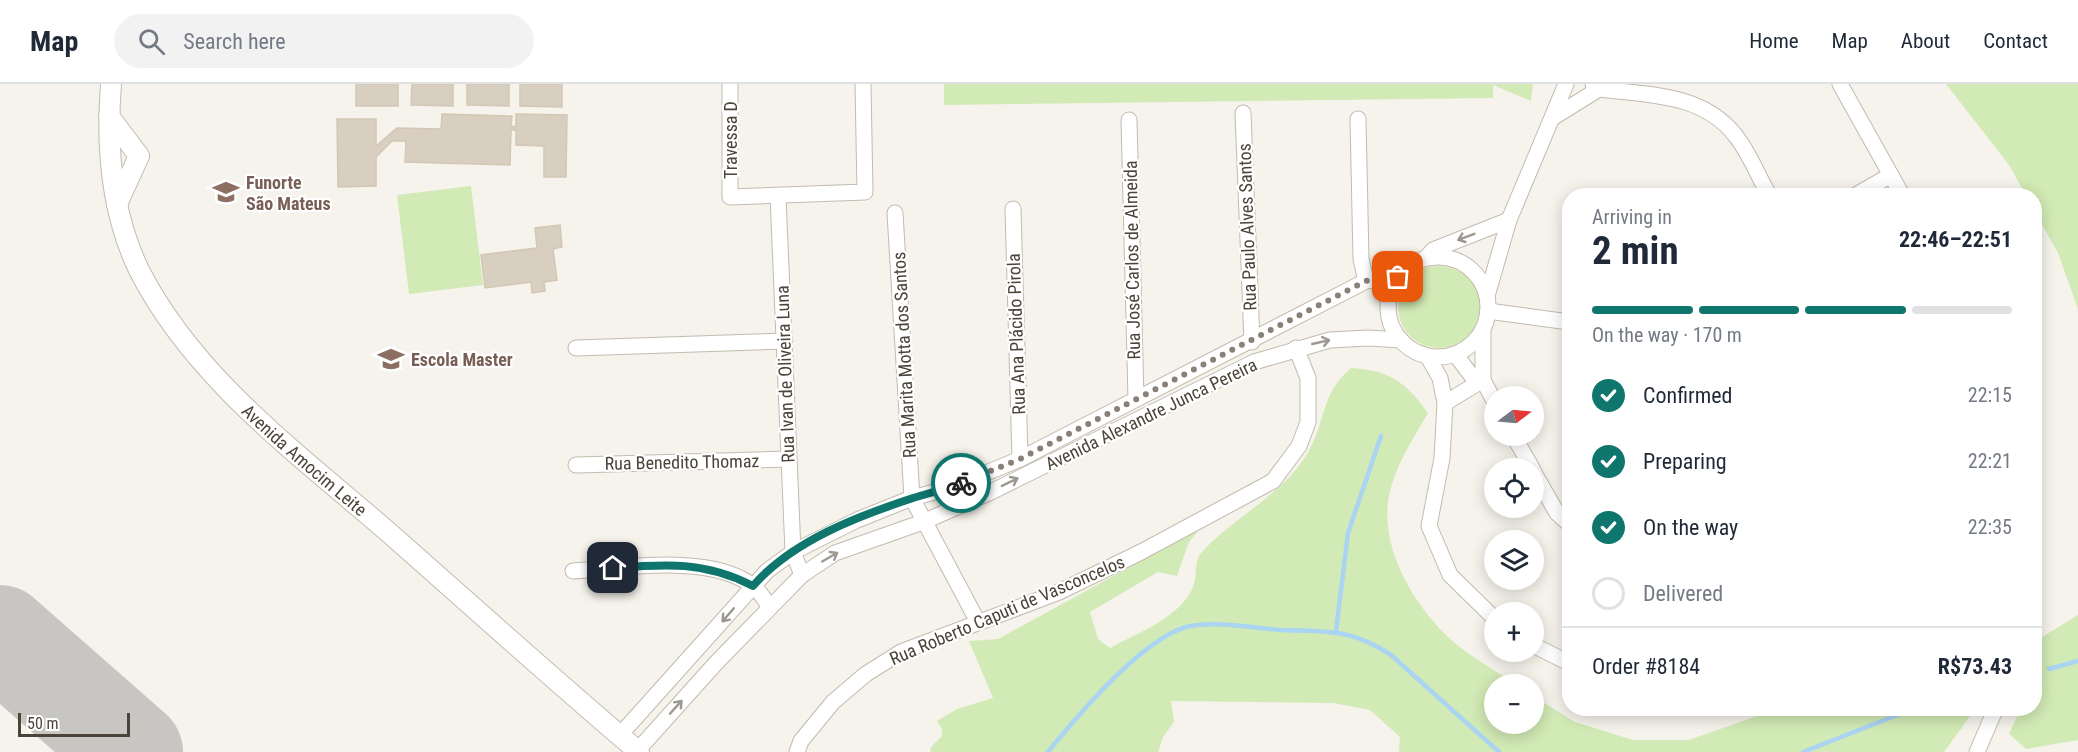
<!DOCTYPE html>
<html lang="en">
<head>
<meta charset="utf-8">
<style>
  body { margin:0; font-family:"Roboto Condensed",sans-serif; background:#f2f2f3; color:#1f2937; height:100vh; display:flex; flex-direction:column; font-size:22px; white-space:nowrap }
  * { box-sizing:border-box; margin:0 }
  p { font-size:20px; color:#747a83 }
  .icon { flex:none; width:33px; height:33px; fill:none; stroke:currentColor; stroke-width:2; stroke-linecap:round; stroke-linejoin:round }
  .map { position:relative; flex:1; overflow:hidden }
  .side { position:absolute; left:1562px; top:104px; width:480px; height:528px; display:flex; flex-direction:column; background:#fff; border-radius:24px; box-shadow:0 3px 15px #0003 }
  .side>* { flex:none }
  .needle { width:39px; rotate:74deg }
  .fabs { position:absolute; left:1484px; top:302px; display:grid; gap:12px }
  .fabs a { display:grid; place-items:center; width:60px; height:60px; border-radius:50%; background:#fff; box-shadow:0 3px 15px #0003; font-size:30px }
  .scale { position:absolute; left:18px; bottom:15px; width:112px; box-sizing:border-box; padding-left:6px; border:3px solid #4b4439; border-top:0; font-size:16px; line-height:21px; white-space:nowrap; color:#4b4439; -webkit-text-stroke:4px #fff; paint-order:stroke }
  .pin { position:absolute; display:grid; place-items:center; width:51px; height:51px; color:#fff; margin:-26px; border-radius:12px; box-shadow:0 3px 9px #0006 }
  .courier { position:absolute; display:grid; place-items:center; width:60px; height:60px; margin:-30px; border:4px solid #0f766e; border-radius:50%; background:#fff; color:#222; box-shadow:0 2px 8px #0007 }
  .summary em { font-style:normal; font-weight:700 }
  .summary div { display:flex; flex-direction:column-reverse }
  .summary { display:flex; align-items:center; justify-content:space-between; height:102px; padding:0 30px }
  h1 { font-size:39px; font-weight:700; line-height:45px }
  .bar { display:grid; grid-template-columns:repeat(4,1fr); gap:9px 6px; align-content:center; height:72px; padding:0 30px }
  .bar i { height:8px; border-radius:4px; background:#e0e1e3 }
  .bar .current { background:#0f766e }
  .bar p { grid-column:span 4 }
  .line { display:flex; align-items:center; gap:15px; padding:0 30px; border-top:2px solid #e0e1e3 }
  .line div { flex:1 }
  ol { padding:0 30px; list-style:none }
  li { display:flex; align-items:center; gap:18px; height:66px }
  li p { margin-inline-start:auto }
  li .icon { padding:6px; border-radius:50%; background:#0f766e; color:#fff; stroke-width:4 }
  li:last-child { color:#747a83 }
  li i { width:33px; height:33px; border:3px solid #e0e1e3; border-radius:50% }
  header { display:flex; align-items:center; gap:36px; box-sizing:border-box; height:84px; padding:0 30px; background:#fff; border-bottom:2px solid #e0e1e3 }
  header strong { font-size:28px }
  nav { display:flex; gap:33px; margin-inline-start:auto; font-size:21px }
  .search { width:420px; height:54px; background:#f2f2f3; display:flex; align-items:center; gap:15px; box-sizing:border-box; padding:0 21px; border-radius:33px; color:#747a83; font-size:22px }
  .map>svg:first-child { display:block }
</style>
</head>
<body>
<header>
<strong>Map</strong>
<div class="search"><svg class="icon" aria-label="search" viewBox="0 0 24 24"><circle cx="10" cy="10" r="6"/><path d="M15 15l6 6"/></svg>Search here</div>
<nav><a>Home</a><a>Map</a><a>About</a><a>Contact</a></nav>
</header>
<div class="map">
<svg width="2078" height="668" viewBox="0 0 2078 668">
  <rect width="100%" height="100%" fill="#f6f3ec"/>
  <!-- green -->
  <g fill="#d2eab5">
    <polygon points="944,0 1533,0 1531,17 1493,1 1493,14 944,21"/>
    <polygon points="1946,0 2078,0 2078,225 2058,169 2034,126 2034,111 2026,111 2009,81"/>
    <polygon points="471,102 483,201 409,210 397,111"/>
    <circle cx="1439" cy="223" r="41"/>
    <path d="M1351,284C1389,286 1406,298 1428,329C1413,355 1395,382 1389,412C1379,464 1414,521 1450,555C1469,572 1494,585 1514,600H1494V639H1533V612L1575,638L1633,656H1689L1780,624H1976L1944,668H1399L1400,653L1370,626L1333,619L1171,617L1174,638L1163,653L1158,668H930L931,663L942,652V645L937,637L957,625L993,614L969,557L998,555L1199,445L1188,460L1177,492L1158,488L1090,528L1098,555L1110,564C1137,549 1180,534 1193,503C1198,492 1193,477 1202,468C1234,433 1279,413 1306,372C1326,340 1320,310 1351,284Z"/>
    <polygon points="2078,531 2078,656 2026,665 2009,650 2021,624 2034,624 2034,558"/>
  </g>
  <g fill="none" stroke-linecap="round" stroke-linejoin="round">
    <!-- stream -->
    <g stroke="#a9d4f2" stroke-width="4.5">
      <polyline points="1336,547 1348,449 1381,352"/>
      <polyline points="2049,585 2078,577"/>
      <path d="M1048,668C1078,631 1144,552 1190,542C1220,537 1252,544 1282,546C1327,548 1350,544 1391,571L1499,668"/>
      <polyline points="1803,668 1915,624"/>
    </g>
    <!-- runway -->
    <polyline stroke="#c8c6c3" stroke-width="102" points="0,552 132,668"/>
  </g>
  <!-- building -->
  <g fill="#d8cfc1" stroke="#d3c7b4" stroke-width="1.5">
    <rect x="356" y="0" width="42" height="22"/>
    <polygon points="412,0 453,0 453,22 411,21"/>
    <polygon points="467,0 509,0 509,22 467,21"/>
    <polygon points="520,0 562,0 562,23 520,22"/>
    <polygon points="442,30 512,32 511,42 516,43 516,30 567,31 566,93 544,93 544,62 516,61 516,46 511,46 510,81 405,78 406,57 392,57 376,73 376,102 338,103 337,35 376,35 376,62 397,44 441,45"/>
    <polygon points="560,141 562,163 553,165 557,196 544,198 545,207 532,209 531,198 485,204 481,171 537,164 535,144"/>
  </g>
  <g fill="none" stroke-linecap="round" stroke-linejoin="round">
    <!-- minor casing -->
    <g stroke="#c2bbae" stroke-width="17">
      <g id="minor">
        <polyline points="730,0 730,113 865,108 863,0"/>
        <path d="M1593,0L1599,5C1647,11 1702,9 1735,51C1749,68 1758,92 1769,111"/>
        <polyline points="1840,0 1902,111"/>
        <polyline points="1243,29 1252,258"/>
        <polyline points="1554,33 1599,5"/>
        <polyline points="1358,35 1361,175 1366,197"/>
        <polyline points="1129,36 1136,315"/>
        <polyline points="1856,111 1891,91"/>
        <polyline points="778,112 793,468 802,491"/>
        <polyline points="1013,125 1020,375"/>
        <polyline points="895,129 912,414 978,538"/>
        <circle cx="1438" cy="223" r="50"/>
        <polyline points="1426,174 1433,166 1509,136"/>
        <polyline points="1487,212 1509,136 1566,0"/>
        <polyline points="1488,227 1569,238"/>
        <polyline points="1483,246 1483,296 1494,317"/>
        <polyline points="576,264 785,257"/>
        <polyline points="1455,270 1477,299"/>
        <polyline points="1428,273 1440,294 1445,319 1442,374 1429,442 1450,491 1494,534"/>
        <polyline points="1445,319 1483,296"/>
        <polyline points="1513,351 1532,384"/>
        <polyline points="576,381 788,375"/>
        <polyline points="1533,387 1557,429 1569,440"/>
        <path d="M573,487C623,484 711,469 753,502C760,507 765,517 770,523"/>
        <polyline points="1533,561 1569,579"/>
        <polyline points="620,651 767,487 793,468 857,436 912,414 950,404 1020,375 1366,197 1398,193"/>
        <polyline points="637,667 716,579 802,491 835,469 923,438 991,408 1254,278 1330,256 1368,254 1401,256"/>
        <polyline points="797,668 801,657 833,618 866,590 901,568 1059,508 1141,468 1273,397 1299,362 1308,338 1308,294 1296,264"/>
        <polyline points="1977,668 1996,624"/>
      </g>
    </g>
    <!-- tertiary casing -->
    <g stroke="#c2bbae" stroke-width="22">
      <g id="tertiary">
        <path id="s1" d="M111,0C106,63 111,128 139,186C193,293 298,370 387,447C471,521 554,596 639,668"/>
        <polyline points="109,32 139,72 117,120"/>
      </g>
    </g>
    <!-- minor -->
    <use href="#minor" stroke="#fff" stroke-width="15"/>
    <!-- tertiary -->
    <use href="#tertiary" stroke="#fff" stroke-width="20"/>
  </g>
  <!-- one-way arrows -->
  <defs><path id="oneway-shaft" d="M-6 0H5M1.5-3L5.5 0L1.5 3" fill="none" stroke-width="1.6" stroke-linecap="round" stroke-linejoin="round" transform="scale(1.5)"/></defs>
  <g stroke="#9c9892">
    <use href="#oneway-shaft" transform="translate(1466 153) rotate(159)"/>
    <use href="#oneway-shaft" transform="translate(1321 258) rotate(-13)"/>
    <use href="#oneway-shaft" transform="translate(1010 398) rotate(-26)"/>
    <use href="#oneway-shaft" transform="translate(830 473) rotate(-30)"/>
    <use href="#oneway-shaft" transform="translate(728 531) rotate(131)"/>
    <use href="#oneway-shaft" transform="translate(676 623) rotate(-48)"/>
  </g>
  <g fill="none" stroke-linecap="round" stroke-linejoin="round">
    <!-- done -->
    <polyline stroke="#878178" stroke-width="6" stroke-dasharray="0 10.8" points="961,399 1020,375 1366,197 1385,193 1398,193"/>
    <!-- route -->
    <path stroke="#0f766e" stroke-width="8" d="M613,484C666,480 705,477 753,502C792,457 858,432 913,414C929,409 946,405 961,399"/>
  </g>
  <!-- icons -->
  <defs>
    <g id="university-bare" transform="scale(2.07)"><path d="M0-5L7-2L0 1L-7-2ZM-4 1L0 2.5L4 1V4Q0 6-4 4Z" fill="#8d6e63" stroke="#fff" stroke-width="2.5" paint-order="stroke"/></g>
    <g id="school-bare" transform="scale(2.07)"><path d="M0-5L7-2L0 1L-7-2ZM-4 1L0 2.5L4 1V4Q0 6-4 4Z" fill="#8d6e63" stroke="#fff" stroke-width="2.5" paint-order="stroke"/></g>
  </defs>
  <g fill-rule="evenodd">
    <use href="#university-bare" x="226" y="108"/>
    <use href="#school-bare" x="391" y="275"/>
  </g>
  <g text-anchor="middle" dominant-baseline="central" stroke-width="4.5" stroke-linejoin="round" paint-order="stroke">
    <!-- street labels -->
    <g font-size="18" fill="#4b4439" stroke="#fff">
      <text transform="translate(730 56) rotate(-90)">Travessa D</text>
      <text transform="translate(1247 143) rotate(-92)">Rua Paulo Alves Santos</text>
      <text transform="translate(1132 176) rotate(-91)">Rua José Carlos de Almeida</text>
      <text transform="translate(1016 250) rotate(-92)">Rua Ana Plácido Pirola</text>
      <text transform="translate(904 271) rotate(-93)">Rua Marita Motta dos Santos</text>
      <text transform="translate(785 290) rotate(-92)">Rua Ivan de Oliveira Luna</text>
      <text transform="translate(1151 330) rotate(-26)">Avenida Alexandre Junca Pereira</text>
      <text stroke="none"><textPath href="#s1" startOffset="444">Avenida Amocim Leite</textPath></text>
      <text transform="translate(682 378) rotate(-1)">Rua Benedito Thomaz</text>
      <text transform="translate(1007 526) rotate(-23)">Rua Roberto Caputi de Vasconcelos</text>
    </g>
    <!-- education labels -->
    <g font-size="18" font-weight="bold" fill="#785e54" stroke="#fff" text-anchor="start">
      <text x="246" y="98">Funorte<tspan x="246" dy="21">São Mateus</tspan></text>
      <text x="411" y="275">Escola Master</text>
    </g>
  </g>
</svg>
<div class="fabs">
<a><svg class="needle" viewBox="-14 -14 28 28"><path d="M0-13l5 13h-10z" fill="#e53935"/><path d="M0 13l5-13h-10z" fill="#747a83"/></svg></a>
<a><svg class="icon" aria-label="locate" viewBox="0 0 24 24"><circle cx="12" cy="12" r="6"/><path d="M12 2v4M12 18v4M2 12h4M18 12h4"/></svg></a>
<a><svg class="icon" aria-label="layers" viewBox="0 0 24 24"><path d="M12 4l9 5-9 5-9-5zM3 14l9 5 9-5"/></svg></a>
<a>+</a>
<a>−</a>
</div>
<div class="scale">50 m</div>
<div class="pin" style="left:1398px;top:193px;background:#ea580c"><svg class="icon" aria-label="bag" viewBox="0 0 24 24"><path d="M5 8h14l-1 12H6zM9 8a3 3 0 0 1 6 0"/></svg></div>
<div class="pin" style="left:613px;top:484px;background:#1f2937"><svg class="icon" aria-label="home" viewBox="0 0 24 24"><path d="M3 11l9-7 9 7M6 9v11h12V9"/></svg></div>
<div class="courier" style="left:961px;top:399px"><svg class="icon" aria-label="bike" viewBox="0 0 24 24"><circle cx="6" cy="16" r="4"/><circle cx="18" cy="16" r="4"/><path d="M6 16l4-8h5l3 8M10 8l3 8H6M13 5h3"/></svg></div>
<section class="side">
<div class="summary"><div><h1>2 min</h1><p>Arriving in</p></div><em>22:46–22:51</em></div>
<div class="bar"><i class="current"></i><i class="current"></i><i class="current"></i><i></i><p>On the way · 170 m</p></div>
<ol>
<li><svg class="icon" aria-label="check" viewBox="0 0 24 24"><path d="M5 12l5 5 9-10"/></svg>Confirmed<p>22:15</p></li>
<li><svg class="icon" aria-label="check" viewBox="0 0 24 24"><path d="M5 12l5 5 9-10"/></svg>Preparing<p>22:21</p></li>
<li><svg class="icon" aria-label="check" viewBox="0 0 24 24"><path d="M5 12l5 5 9-10"/></svg>On the way<p>22:35</p></li>
<li><i></i>Delivered</li>
</ol>
<div class="line" style="height:78px"><div>Order #8184</div><b>R$73.43</b></div>
</section>
</div>
</body>
</html>
